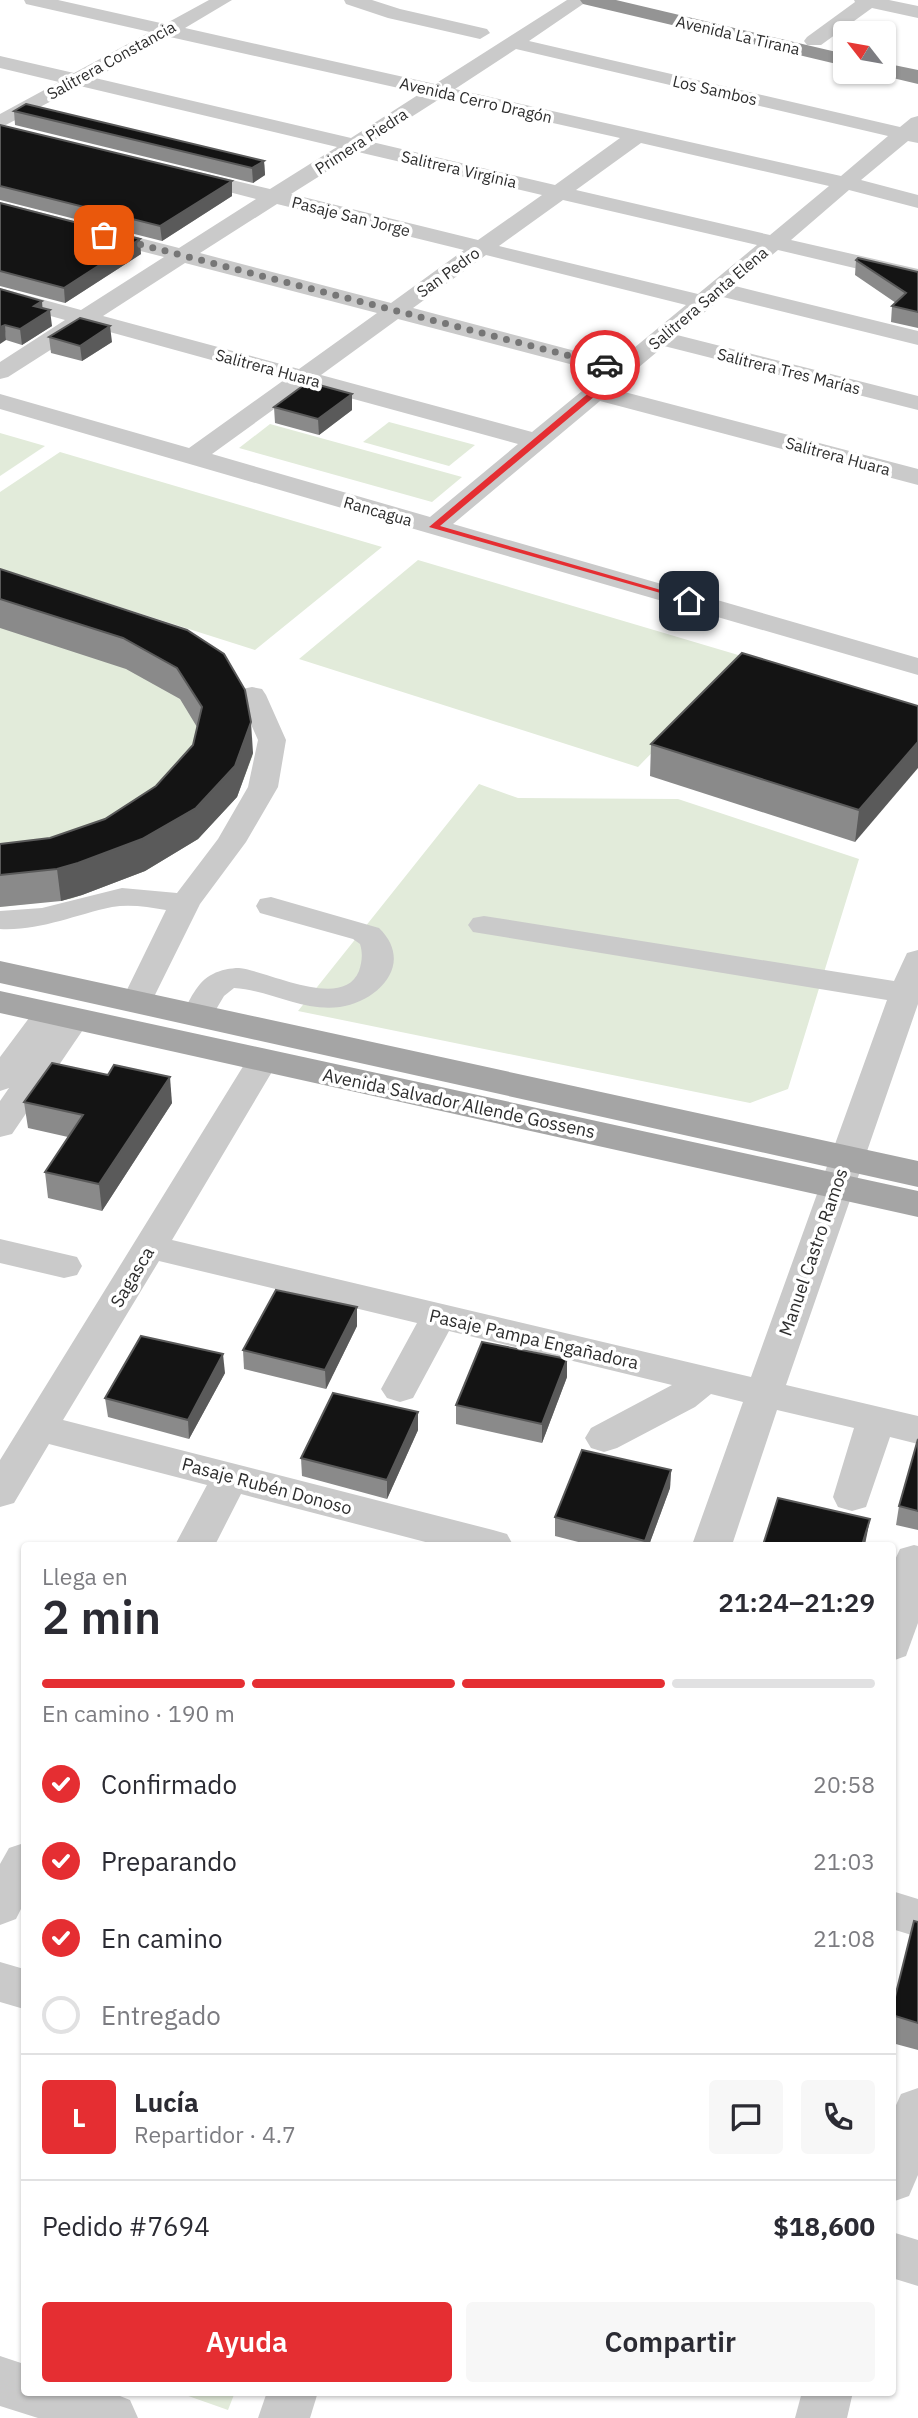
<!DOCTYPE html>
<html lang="es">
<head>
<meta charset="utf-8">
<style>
  body { margin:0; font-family:"IBM Plex Sans",sans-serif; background:#f7f7f7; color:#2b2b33; height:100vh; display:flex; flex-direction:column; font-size:26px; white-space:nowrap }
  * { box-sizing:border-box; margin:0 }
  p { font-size:23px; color:#7c7c81 }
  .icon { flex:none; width:38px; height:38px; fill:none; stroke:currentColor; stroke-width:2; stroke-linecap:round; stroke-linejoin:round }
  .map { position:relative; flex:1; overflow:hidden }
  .details { position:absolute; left:21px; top:1542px; width:875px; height:854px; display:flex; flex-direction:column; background:#fff; border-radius:7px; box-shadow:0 2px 5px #0004 }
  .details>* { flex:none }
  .needle { width:46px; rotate:301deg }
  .buttons { position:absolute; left:833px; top:21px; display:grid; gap:14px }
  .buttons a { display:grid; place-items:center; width:63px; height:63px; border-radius:7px; background:#fff; box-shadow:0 2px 5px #0004; font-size:35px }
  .pin { position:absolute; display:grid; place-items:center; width:60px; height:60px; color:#fff; margin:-30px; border-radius:14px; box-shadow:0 4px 10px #0006 }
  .courier { position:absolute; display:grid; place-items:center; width:70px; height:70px; margin:-35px; border:5px solid #e52e32; border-radius:50%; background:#fff; color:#222; box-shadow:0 2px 9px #0007 }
  .summary em { font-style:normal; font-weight:600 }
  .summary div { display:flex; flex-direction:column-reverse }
  .summary { display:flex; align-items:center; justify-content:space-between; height:119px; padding:0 21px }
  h1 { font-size:46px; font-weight:600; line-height:52px }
  .bar { display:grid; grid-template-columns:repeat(4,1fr); gap:10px 7px; align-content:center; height:84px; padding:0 21px }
  .bar i { height:9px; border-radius:5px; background:#e1e1e2 }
  .bar .on { background:#e52e32 }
  .bar p { grid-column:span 4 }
  .line { display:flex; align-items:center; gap:18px; padding:0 21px; border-top:2px solid #e1e1e2 }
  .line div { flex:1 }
  .round { display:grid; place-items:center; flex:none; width:74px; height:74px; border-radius:7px; background:#f7f7f7 }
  ol { padding:0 21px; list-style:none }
  li { display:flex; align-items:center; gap:21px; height:77px }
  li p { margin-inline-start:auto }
  li .icon { padding:7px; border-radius:50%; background:#e52e32; color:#fff; stroke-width:4 }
  li:last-child { color:#7c7c81 }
  li i { width:38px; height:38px; border:4px solid #e1e1e2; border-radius:50% }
  .primary-button { display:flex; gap:14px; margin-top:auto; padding:14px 21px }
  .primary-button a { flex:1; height:80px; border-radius:7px; background:#e52e32; color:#fff; font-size:28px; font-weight:600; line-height:80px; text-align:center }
  .primary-button a+a { background:#f7f7f7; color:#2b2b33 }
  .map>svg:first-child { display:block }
</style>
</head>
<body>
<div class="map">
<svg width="918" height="2418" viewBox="0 0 918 2418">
  <rect width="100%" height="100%" fill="#fff"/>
  <!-- green -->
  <g fill="#e2ebda">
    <polygon points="389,422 475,445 449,466 363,442"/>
    <polygon points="270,424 462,477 432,502 239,448"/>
    <polygon points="0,433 45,446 0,476"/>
    <polygon points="60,452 382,547 255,650 0,569 0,492"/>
    <polygon points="418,560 745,657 638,767 299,659"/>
    <polygon points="0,598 245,714 253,755 237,797 198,839 145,871 71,899 0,907"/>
    <polygon points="479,784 518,798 678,799 859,859 788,1089 750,1103 298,1011"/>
    <polygon points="177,2392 235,2392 228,2410"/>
  </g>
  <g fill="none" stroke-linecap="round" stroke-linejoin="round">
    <!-- minor -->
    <g fill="#cacaca" fill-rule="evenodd">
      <path d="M24,0H58L165,24L209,0H232L185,28L435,84L567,0H589L529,41L900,127L911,118L918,116V143L908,141L861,180L918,195V208L849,190L791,240L918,269V283L778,250L735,286L918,331V345L723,297L677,335L918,396V410L664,346L613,389L918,469V485L600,401L453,524L918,658V675L0,409V394L189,448L284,380L88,326L8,377L0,379V362L65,320L0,302V288L81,310L164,257L0,215V202L179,248L256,199L179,179L175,175L179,171L186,169L270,189L337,147L80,86L0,128V114L59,82L0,68V56L74,73L150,32L26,4ZM170,37L421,93L351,138L95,78ZM516,49L888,136L841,176L455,89ZM441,98L620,138L555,185L372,142ZM641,143L829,186L770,235L576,190ZM358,152L542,195L478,240L291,194ZM563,200L757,245L698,294L499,246ZM277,204L464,250L391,303L200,253ZM486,255L686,305L617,362L413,308ZM185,263L377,313L299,369L103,316ZM398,319L604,373L532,432L321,375ZM306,386L518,444L430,517L212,454Z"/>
      <polygon points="344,0 372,0 400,9 487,29 490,33 480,39 388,18 346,4"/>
      <polygon points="854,0 889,0 918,6 918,18 872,8 821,45 807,45 804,41 807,37 855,2"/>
      <path d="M252,687L262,689L266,695L286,740L278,787L246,842L200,904L148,1009L137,1012L126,1009L121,1002L166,910C148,907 130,904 112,907C74,915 40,931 0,929V911L42,908L122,888L177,893L218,839L248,787L258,740L238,695L242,689Z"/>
      <path d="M271,897L379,928C415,963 379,1001 340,1007C303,1012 270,990 234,988L224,996L208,1023L197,1026L186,1023L181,1016C189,1002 197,981 213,974C220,970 231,968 239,968C268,971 343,1011 359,971C362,961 363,954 360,944L353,939L260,913L256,906L260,899Z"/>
      <polygon points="484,916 894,981 907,953 918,950 918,1004 786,1385 918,1416 918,1444 890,1437 866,1507 852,1511 838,1507 833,1497 854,1428 777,1410 732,1545 692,1545 743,1402 711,1394 695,1407 617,1448 604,1452 591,1448 585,1438 591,1428 672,1385 449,1331 413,1398 400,1402 387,1398 381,1389 417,1323 159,1261 63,1420 493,1530 507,1534 513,1545 437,1545 241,1494 215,1545 175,1545 207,1485 49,1444 14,1503 0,1507 0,1460 247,1060 251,1053 263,1050 275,1053 279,1060 172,1240 751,1377 887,1000 473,932 468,925 473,918"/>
      <polygon points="49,1003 60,1006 64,1011 75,1008 86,1011 91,1018 12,1134 0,1137 0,1101 9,1088 0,1091 0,1057 38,1006"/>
      <polygon points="0,1239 77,1257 82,1266 77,1275 64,1278 0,1263"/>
      <polygon points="914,1545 918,1546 918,1623 906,1656 892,1661 892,1566 900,1549"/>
      <polygon points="24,1843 24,1903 16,1919 0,1925 0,1864 9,1848"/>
      <polygon points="892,1891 918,1899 918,1937 892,1929"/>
      <polygon points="0,1962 24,1969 24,2009 0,2002"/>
      <polygon points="918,2088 918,2175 909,2196 892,2202 892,2114 901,2094"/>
      <polygon points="892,2232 918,2240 918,2286 892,2278"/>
      <polygon points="0,2356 24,2364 24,2392 110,2392 130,2400 138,2418 38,2418 0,2406"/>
      <polygon points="267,2392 318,2392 310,2418 258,2418"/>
      <polygon points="802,2392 853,2392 847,2418 795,2418"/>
    </g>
    <!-- major -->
    <g fill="#a5a5a5" fill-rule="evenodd">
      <polygon points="0,961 918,1161 918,1187 0,983"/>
      <polygon points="0,991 918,1191 918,1217 0,1013"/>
    </g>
    <!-- highway -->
    <g fill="#949494" fill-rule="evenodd">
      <polygon points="580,0 616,0 845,54 845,66 583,4"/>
      <polygon points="884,63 918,70 918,84 876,74 875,72 884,72"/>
    </g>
  </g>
  <!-- wall -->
  <g fill="#8a8a8a">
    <polygon points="14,111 264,161 265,175 253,183 15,125"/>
    <polygon points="0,125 232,181 232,196 162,241 0,200"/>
    <polygon points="0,203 141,254 65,303 0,286"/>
    <polygon points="856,260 918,272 918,328 891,322 892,306 896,303 855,275"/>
    <polygon points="0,289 42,301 42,308 52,326 22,345 6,340"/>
    <polygon points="49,337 112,342 82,361 51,353"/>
    <polygon points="274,407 352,410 319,435 275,423"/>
    <polygon points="0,569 187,630 253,753 237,797 198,839 145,871 82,895 61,901 0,907 0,844 50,838 105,819 156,786 193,745 197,727 180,699 126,669 0,628"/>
    <polygon points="918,706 855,842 650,776 651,744"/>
    <polygon points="24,1102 172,1103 102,1211 48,1198 45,1172 68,1137 28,1128"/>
    <polygon points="357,1307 357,1326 326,1389 244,1369 243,1350"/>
    <polygon points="567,1359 567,1377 542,1443 456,1424 456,1405"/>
    <polygon points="225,1373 189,1439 108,1417 105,1398"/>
    <polygon points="418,1430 387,1499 302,1476 301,1458"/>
    <polygon points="918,1439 918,1530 896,1525 899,1506"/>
    <polygon points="671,1470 670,1488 649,1545 590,1545 555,1536 555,1517"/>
    <polygon points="918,1922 918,2050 892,2043 892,2009"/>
  </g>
  <!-- shaded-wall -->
  <g fill="#5a5a5a">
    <polygon points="264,161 265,175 253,183 252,168"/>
    <polygon points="232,181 232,196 162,241 160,226"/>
    <polygon points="140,239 141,254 65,303 64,288"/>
    <polygon points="42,301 43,315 50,310 52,326 22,345 20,329 34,306"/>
    <polygon points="5,325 6,340 0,344 0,327"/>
    <polygon points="110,326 112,342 82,361 80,346"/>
    <polygon points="352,394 352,410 319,435 318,419"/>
    <polygon points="251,722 253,753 237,797 198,839 145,871 82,895 61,901 57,869"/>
    <polygon points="918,742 918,768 855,842 859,810"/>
    <polygon points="170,1077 172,1103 102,1211 99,1184"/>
    <polygon points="357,1307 357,1326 326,1389 325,1370"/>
    <polygon points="223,1354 225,1373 189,1439 188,1420"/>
    <polygon points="567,1359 567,1377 542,1443 542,1424"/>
    <polygon points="418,1412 418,1430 387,1499 387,1480"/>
    <polygon points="671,1470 670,1488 649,1545 645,1545 645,1541"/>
    <polygon points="870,1519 865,1545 862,1545"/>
  </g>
  <!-- building -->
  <g fill="#141414" stroke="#5a5a5a" stroke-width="2">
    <polygon points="26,104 264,161 252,168 14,111"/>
    <polygon points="0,125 232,181 160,226 0,186"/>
    <polygon points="0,203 140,239 64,288 0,271"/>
    <polygon points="858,258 918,272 918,312 892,306 906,293 856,260"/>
    <polygon points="0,289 42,301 34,306 50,310 20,329 5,325 0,327"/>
    <polygon points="80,318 110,326 80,346 49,337"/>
    <polygon points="308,382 352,394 318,419 274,407"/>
    <polygon points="0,569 187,630 224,654 245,690 251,722 235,766 196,808 142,839 78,863 57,869 0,875 0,844 50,838 105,819 156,786 193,745 202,707 177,668 123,638 0,599"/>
    <polygon points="742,653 918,706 918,742 859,810 651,744"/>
    <polygon points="52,1063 108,1075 114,1065 170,1077 99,1184 45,1172 83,1115 24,1102"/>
    <polygon points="276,1290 357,1307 325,1370 243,1350"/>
    <polygon points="141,1336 223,1354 188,1420 105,1398"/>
    <polygon points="482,1342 567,1359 542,1424 456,1405"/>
    <polygon points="333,1393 418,1412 387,1480 301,1458"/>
    <polygon points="918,1439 918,1511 899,1506"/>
    <polygon points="582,1450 671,1470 645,1541 555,1517"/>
    <polygon points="778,1498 870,1519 862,1545 763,1545"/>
    <polygon points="914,1921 918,1922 918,2023 892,2015 892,2009"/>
  </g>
  <!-- route -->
  <polygon fill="#e52e32" points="603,364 626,370 440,526 692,599 692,602 429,527 616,370 603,367"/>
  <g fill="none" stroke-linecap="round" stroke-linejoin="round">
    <!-- done -->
    <polyline stroke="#767676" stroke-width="7" stroke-dasharray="0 12.6" points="104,235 605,365"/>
  </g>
  <g text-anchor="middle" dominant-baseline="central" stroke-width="7" stroke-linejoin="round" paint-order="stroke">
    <!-- far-street labels -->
    <g font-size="16" fill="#2d2d2d" stroke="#fff">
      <text transform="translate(738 35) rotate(13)">Avenida La Tirana</text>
      <text transform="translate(111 60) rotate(-29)">Salitrera Constancia</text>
      <text transform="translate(715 90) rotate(13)">Los Sambos</text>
      <text transform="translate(476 100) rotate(13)">Avenida Cerro Dragón</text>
      <text transform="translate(361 141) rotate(-33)">Primera Piedra</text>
      <text transform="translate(459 169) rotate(13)">Salitrera Virginia</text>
      <text transform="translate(351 216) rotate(14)">Pasaje San Jorge</text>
      <text transform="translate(448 272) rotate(-36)">San Pedro</text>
      <text transform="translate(708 298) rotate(-40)">Salitrera Santa Elena</text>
      <text transform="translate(268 368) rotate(15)">Salitrera Huara</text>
      <text transform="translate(789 371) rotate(14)">Salitrera Tres Marías</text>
      <text transform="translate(838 456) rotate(15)">Salitrera Huara</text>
      <text transform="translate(378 511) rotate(16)">Rancagua</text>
    </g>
    <!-- street labels -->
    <g font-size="18" fill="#2d2d2d" stroke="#fff">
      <text transform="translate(459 1103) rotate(12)">Avenida Salvador Allende Gossens</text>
      <text transform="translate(813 1252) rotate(-71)">Manuel Castro Ramos</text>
      <text transform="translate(132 1277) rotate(-59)">Sagasca</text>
      <text transform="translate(534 1339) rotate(13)">Pasaje Pampa Engañadora</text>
      <text transform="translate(267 1486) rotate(15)">Pasaje Rubén Donoso</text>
    </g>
  </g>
</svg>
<div class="buttons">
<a><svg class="needle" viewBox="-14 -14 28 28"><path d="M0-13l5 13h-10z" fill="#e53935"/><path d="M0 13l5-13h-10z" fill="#7c7c81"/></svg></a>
</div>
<div class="pin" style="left:104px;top:235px;background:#ea580c"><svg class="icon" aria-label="bag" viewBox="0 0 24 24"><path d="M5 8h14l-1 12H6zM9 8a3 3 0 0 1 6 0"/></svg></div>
<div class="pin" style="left:689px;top:601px;background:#1f2937"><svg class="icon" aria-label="home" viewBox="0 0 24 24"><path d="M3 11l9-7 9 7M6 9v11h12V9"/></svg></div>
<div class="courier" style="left:605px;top:365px"><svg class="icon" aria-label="car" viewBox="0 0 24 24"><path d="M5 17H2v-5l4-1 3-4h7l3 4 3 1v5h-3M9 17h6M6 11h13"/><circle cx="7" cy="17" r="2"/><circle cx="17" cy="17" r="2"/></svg></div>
<section class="details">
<div class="summary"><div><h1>2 min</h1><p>Llega en</p></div><em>21:24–21:29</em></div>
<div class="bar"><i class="on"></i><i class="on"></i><i class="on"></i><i></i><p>En camino · 190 m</p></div>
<ol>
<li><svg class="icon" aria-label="check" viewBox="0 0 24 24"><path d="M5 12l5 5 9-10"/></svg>Confirmado<p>20:58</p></li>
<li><svg class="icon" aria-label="check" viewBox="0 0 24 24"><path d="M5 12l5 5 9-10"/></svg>Preparando<p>21:03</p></li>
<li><svg class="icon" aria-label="check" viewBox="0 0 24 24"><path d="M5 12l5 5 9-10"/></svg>En camino<p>21:08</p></li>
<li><i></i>Entregado</li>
</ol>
<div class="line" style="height:126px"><b class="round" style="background:#e52e32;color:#fff">L</b><div><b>Lucía</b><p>Repartidor · 4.7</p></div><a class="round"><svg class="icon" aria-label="chat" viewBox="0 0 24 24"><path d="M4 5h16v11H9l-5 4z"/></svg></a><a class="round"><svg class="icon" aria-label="phone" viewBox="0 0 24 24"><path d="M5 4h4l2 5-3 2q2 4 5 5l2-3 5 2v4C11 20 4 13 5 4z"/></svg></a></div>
<div class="line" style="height:91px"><div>Pedido #7694</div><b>$18,600</b></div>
<div class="primary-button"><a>Ayuda</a><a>Compartir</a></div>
</section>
</div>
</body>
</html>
